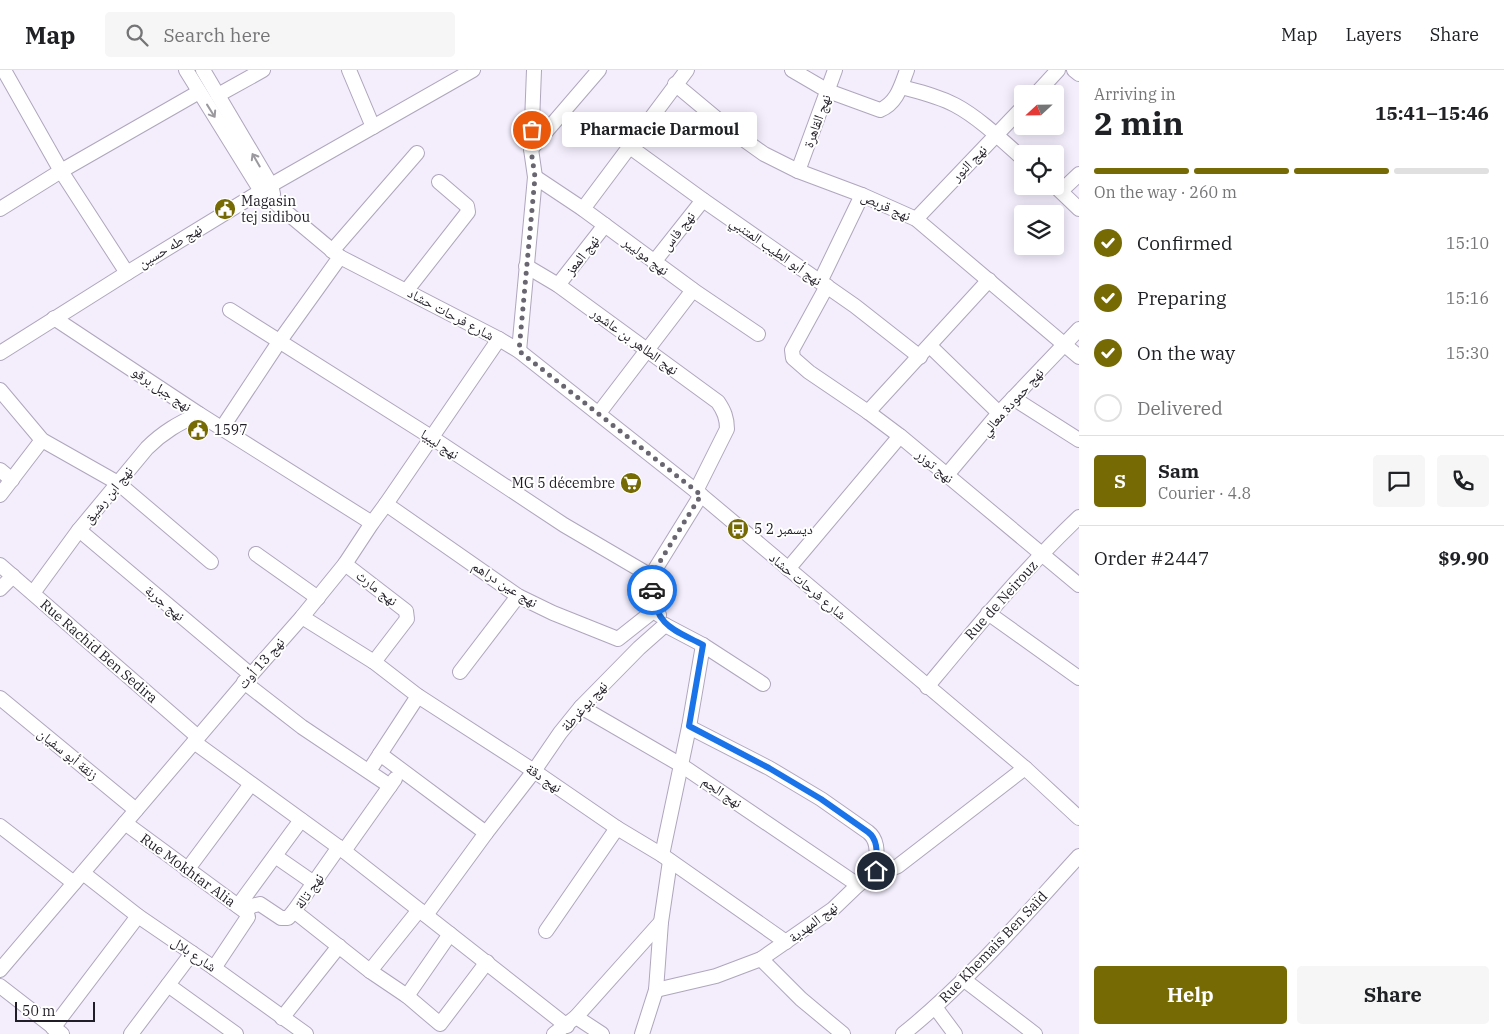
<!DOCTYPE html>
<html lang="en">
<head>
<meta charset="utf-8">
<style>
  body { margin:0; font-family:"IBM Plex Serif","Noto Naskh Arabic",serif; background:#f6f6f6; color:#202124; height:100vh; display:flex; flex-direction:column; font-size:19px; white-space:nowrap }
  * { box-sizing:border-box; margin:0 }
  p { font-size:16px; color:#757577 }
  .icon { flex:none; width:28px; height:28px; fill:none; stroke:currentColor; stroke-width:2; stroke-linecap:round; stroke-linejoin:round }
  .map { position:relative; flex:1; overflow:hidden }
  .panel { display:flex; flex-direction:column; background:#fff; width:425px }
  .panel>* { flex:none }
  .needle { width:32px; rotate:248deg }
  .tools { position:absolute; left:1014px; top:15px; display:grid; gap:10px }
  .tools a { display:grid; place-items:center; width:50px; height:50px; border-radius:5px; background:#fff; box-shadow:0 2px 12px #0003; font-size:25px }
  .scale { position:absolute; left:15px; bottom:12px; width:80px; box-sizing:border-box; padding-left:5px; border:2px solid #211d26; border-top:0; font-size:14px; line-height:18px; white-space:nowrap; color:#211d26; -webkit-text-stroke:4px #fff; paint-order:stroke }
  .pin { position:absolute; display:grid; place-items:center; width:42px; height:42px; color:#fff; margin:-21px; border:2px solid #fff; border-radius:50%; box-shadow:0 1px 5px #0007 }
  .courier { position:absolute; display:grid; place-items:center; width:50px; height:50px; margin:-25px; border:4px solid #1a73e8; border-radius:50%; background:#fff; color:#222; box-shadow:0 1px 6px #0007 }
  .bubble { position:absolute; height:35px; border-radius:5px; background:#fff; box-shadow:0 2px 12px #0003; font-size:16px; font-weight:800; line-height:35px; text-align:center }
  .summary em { font-style:normal; font-weight:800 }
  .summary div { display:flex; flex-direction:column-reverse }
  .summary { display:flex; align-items:center; justify-content:space-between; height:85px; padding:0 15px }
  h1 { font-size:32px; font-weight:800; line-height:38px }
  .bar { display:grid; grid-template-columns:repeat(4,1fr); gap:8px 5px; align-content:center; height:60px; padding:0 15px }
  .bar i { height:6px; border-radius:4px; background:#e0e0e0 }
  .bar .active { background:#756a03 }
  .bar p { grid-column:span 4 }
  .line { display:flex; align-items:center; gap:12px; padding:0 15px; border-top:1px solid #e0e0e0 }
  .line div { flex:1 }
  .round { display:grid; place-items:center; flex:none; width:52px; height:52px; border-radius:5px; background:#f6f6f6 }
  ol { padding:0 15px; list-style:none }
  li { display:flex; align-items:center; gap:15px; height:55px }
  li p { margin-inline-start:auto }
  li .icon { padding:5px; border-radius:50%; background:#756a03; color:#fff; stroke-width:4 }
  li:last-child { color:#757577 }
  li i { width:28px; height:28px; border:2px solid #e0e0e0; border-radius:50% }
  .primary-button { display:flex; gap:10px; margin-top:auto; padding:10px 15px }
  .primary-button a { flex:1; height:58px; border-radius:5px; background:#756a03; color:#fff; font-size:20px; font-weight:800; line-height:58px; text-align:center }
  .primary-button a+a { background:#f6f6f6; color:#202124 }
  header { display:flex; align-items:center; gap:30px; box-sizing:border-box; height:70px; padding:0 25px; background:#fff; border-bottom:1px solid #e0e0e0 }
  header strong { font-size:24px }
  nav { display:flex; gap:28px; margin-inline-start:auto; font-size:18px }
  .search { width:350px; height:45px; background:#f6f6f6; display:flex; align-items:center; gap:12px; box-sizing:border-box; padding:0 18px; border-radius:5px; color:#757577; font-size:19px }
  main { display:flex; flex:1; min-height:0 }
  .map>svg:first-child { display:block }
</style>
</head>
<body>
<header>
<strong>Map</strong>
<div class="search"><svg class="icon" aria-label="search" viewBox="0 0 24 24"><circle cx="10" cy="10" r="6"/><path d="M15 15l6 6"/></svg>Search here</div>
<nav><a>Map</a><a>Layers</a><a>Share</a></nav>
</header>
<main>
<div class="map">
<svg width="1079" height="964" viewBox="0 0 1079 964">
  <rect width="100%" height="100%" fill="#f3edfc"/>
  <g fill="none" stroke-linecap="round" stroke-linejoin="round">
    <!-- minor casing -->
    <g stroke="#afa6bd" stroke-width="16">
      <g id="minor">
        <polyline points="186,0 261,121 340,187 499,269 519,281 701,425 1025,698 1079,748"/>
        <polyline points="203,0 271,115 273,124"/>
        <polyline points="349,0 373,57"/>
        <path d="M792,0L828,21L880,40C897,33 901,16 907,0"/>
        <polyline points="1074,0 1079,4"/>
        <polyline points="5,2 61,101 127,203"/>
        <polyline points="675,14 729,59 764,84 798,101 862,125 916,149 1079,287"/>
        <path d="M901,17C920,22 938,26 955,35C978,47 1003,71 1022,88"/>
        <polyline points="1036,24 1058,0"/>
        <polyline points="218,25 263,0"/>
        <polyline points="630,77 703,130 855,236 920,287"/>
        <polyline points="531,79 599,0"/>
        <polyline points="798,101 835,0"/>
        <polyline points="535,107 583,139 693,220 758,264"/>
        <polyline points="1055,116 1079,139"/>
        <polyline points="1061,121 1079,104"/>
        <polyline points="0,139 61,101 199,22"/>
        <polyline points="583,139 687,0"/>
        <polyline points="916,149 1022,38"/>
        <polyline points="332,181 417,83"/>
        <polyline points="654,192 703,130"/>
        <path d="M526,196L558,215L718,332C724,341 727,348 727,359L696,421"/>
        <polyline points="820,212 862,125"/>
        <polyline points="558,215 605,155"/>
        <polyline points="827,216 792,280 793,288 809,302 868,342 900,366 1079,515"/>
        <polyline points="407,220 468,142 467,136 439,112"/>
        <polyline points="230,240 431,367 564,455 651,506"/>
        <polyline points="54,248 199,344 372,453"/>
        <polyline points="930,276 999,343"/>
        <polyline points="519,281 535,107 531,79 534,0"/>
        <polyline points="0,283 127,203 271,115 473,0"/>
        <polyline points="0,320 42,370 118,413 211,492"/>
        <polyline points="1013,328 1079,370"/>
        <polyline points="868,342 989,210"/>
        <polyline points="599,343 693,220"/>
        <polyline points="222,358 279,272 340,187"/>
        <polyline points="0,400 12,410"/>
        <polyline points="946,406 999,343 1079,259"/>
        <polyline points="0,425 42,370"/>
        <polyline points="386,434 518,526 553,543 618,569 656,539"/>
        <polyline points="79,460 251,605"/>
        <polyline points="256,484 318,528"/>
        <polyline points="345,494 406,541 407,549 374,592"/>
        <polyline points="0,495 198,667"/>
        <polyline points="788,499 900,366"/>
        <polyline points="0,519 13,506"/>
        <path d="M33,523L79,460L147,378C163,362 179,353 199,344"/>
        <polyline points="988,543 1079,608"/>
        <polyline points="659,545 656,539 651,506 701,425"/>
        <polyline points="302,547 374,592 418,626 534,701 617,758 662,785 786,872"/>
        <polyline points="665,555 703,575 763,614"/>
        <polyline points="460,602 518,526"/>
        <polyline points="244,612 302,657 390,716"/>
        <path d="M927,617C975,559 1024,499 1079,447"/>
        <polyline points="0,628 136,740"/>
        <polyline points="581,637 681,695 858,815"/>
        <path d="M689,657L769,698L821,729L868,762C880,771 876,787 876,801"/>
        <polyline points="194,672 344,781 567,956"/>
        <polyline points="380,684 486,763"/>
        <polyline points="369,701 418,626"/>
        <polyline points="125,753 246,842 248,847 214,898"/>
        <polyline points="0,756 74,813"/>
        <polyline points="344,781 395,709"/>
        <polyline points="662,785 689,657 703,575"/>
        <polyline points="275,786 314,813"/>
        <polyline points="187,800 251,714"/>
        <polyline points="83,803 138,846 214,898 306,964"/>
        <polyline points="238,836 301,750"/>
        <polyline points="419,840 370,901 407,926 440,954 487,892"/>
        <polyline points="294,841 370,901"/>
        <polyline points="246,842 251,836 260,834 281,848 288,848 294,841 339,777"/>
        <polyline points="426,845 486,763 534,701 560,663 581,637 639,578 665,555"/>
        <polyline points="546,861 617,758"/>
        <polyline points="761,889 801,929 843,964"/>
        <polyline points="0,900 251,605 302,547 345,494 372,453 386,434 499,269"/>
        <polyline points="963,909 1035,964"/>
        <polyline points="168,915 236,964"/>
        <polyline points="0,916 62,964"/>
        <polyline points="656,920 716,906 761,889 833,839 858,815 876,801 888,800 898,796 1025,698"/>
        <polyline points="407,926 450,864"/>
        <polyline points="935,937 955,964"/>
        <polyline points="576,947 661,852"/>
        <polyline points="282,948 339,876"/>
        <polyline points="53,958 138,846"/>
        <polyline points="131,964 192,883"/>
        <polyline points="554,964 576,947 602,964"/>
        <polyline points="642,964 656,920 661,852 670,791"/>
        <path d="M903,964C968,912 1023,847 1079,786"/>
      </g>
    </g>
    <!-- minor -->
    <use href="#minor" stroke="#fff" stroke-width="14"/>
  </g>
  <!-- one-way arrows -->
  <defs><path id="oneway-shaft" d="M-6 0H5M1.5-3L5.5 0L1.5 3" fill="none" stroke-width="1.6" stroke-linecap="round" stroke-linejoin="round" transform="scale(1.25)"/></defs>
  <g stroke="#9b999d">
    <use href="#oneway-shaft" transform="translate(211 41) rotate(58)"/>
    <use href="#oneway-shaft" transform="translate(256 90) rotate(-120)"/>
  </g>
  <g fill="none" stroke-linecap="round" stroke-linejoin="round">
    <!-- done -->
    <polyline stroke="#6a6671" stroke-width="5" stroke-dasharray="0 9" points="532,60 531,80 535,107 519,281 701,425 651,506 652,520"/>
    <!-- route -->
    <path stroke="#1a73e8" stroke-width="6" d="M652,520C657,557 673,559 703,575L689,656L769,698L821,729L868,762C880,771 876,787 876,801"/>
  </g>
  <!-- icons -->
  <defs>
    <g id="civic-disc" transform="scale(1.125)"><circle r="9.5" fill="#756a03" stroke="#fff"/><path d="M-.6-6.5H3V-4.5H.6V-3L4-1V1h2V6H-6V1h2V-1L-.6-3ZM-1.2 2.5V6h2.4V2.5Z" fill="#fff"/></g>
    <g id="supermarket-disc" transform="scale(1.125)"><circle r="9.5" fill="#756a03" stroke="#fff"/><path d="M-6-5.5h2.5l.6 2H6L4.5 2H-2.5L-4.4-4H-6ZM-1.5 3.2a1.3 1.3 0 1 0 .1 0ZM3 3.2a1.3 1.3 0 1 0 .1 0Z" fill="#fff"/></g>
    <g id="bus-disc" transform="scale(1.125)"><circle r="9.5" fill="#756a03" stroke="#fff"/><path d="M-5-6H5V4H4V6H2V4H-2V6H-4V4H-5ZM-3.5-4V0h7V-4ZM-3.5 1.2v1.5H-2V1.2ZM2 1.2v1.5H3.5V1.2Z" fill="#fff"/></g>
  </defs>
  <g fill-rule="evenodd">
    <use href="#civic-disc" x="225" y="139"/>
    <use href="#civic-disc" x="198" y="360"/>
    <use href="#supermarket-disc" x="631" y="413"/>
    <use href="#bus-disc" x="738" y="459"/>
  </g>
  <g text-anchor="middle" dominant-baseline="central" stroke-width="4" stroke-linejoin="round" paint-order="stroke">
    <!-- street labels -->
    <g font-size="14" fill="#211d26" stroke="#fff">
      <text transform="translate(817 51) rotate(-70)">نهج القاهرة</text>
      <text transform="translate(969 93) rotate(-46)">نهج النور</text>
      <text transform="translate(886 136) rotate(24)">نهج قربص</text>
      <text transform="translate(678 161) rotate(-52)">نهج فاس</text>
      <text transform="translate(170 176) rotate(-31)">نهج طه حسين</text>
      <text transform="translate(776 181) rotate(35)">نهج أبو الطيب المتنبي</text>
      <text transform="translate(582 185) rotate(-52)">نهج المعز</text>
      <text transform="translate(646 186) rotate(37)">نهج موليير</text>
      <text transform="translate(451 244) rotate(28)">شارع فرحات حشاد</text>
      <text transform="translate(635 271) rotate(36)">نهج الطاهر بن عاشور</text>
      <text transform="translate(162 319) rotate(34)">نهج جبل برقو</text>
      <text transform="translate(1012 332) rotate(-48)">نهج حمودة معالي</text>
      <text transform="translate(440 374) rotate(33)">نهج ليبيا</text>
      <text transform="translate(935 396) rotate(40)">نهج توزر</text>
      <text transform="translate(108 425) rotate(-51)">نهج ابن رشيق</text>
      <text transform="translate(505 514) rotate(32)">نهج عين دراهم</text>
      <text transform="translate(808 516) rotate(40)">شارع فرحات حشاد</text>
      <text transform="translate(377 518) rotate(38)">نهج مارث</text>
      <text transform="translate(1001 530) rotate(-48)">Rue de Neirouz</text>
      <text transform="translate(165 533) rotate(40)">نهج جربة</text>
      <text transform="translate(99 581) rotate(41)">Rue Rachid Ben Sedira</text>
      <text transform="translate(261 593) rotate(-49)">نهج 13 أوت</text>
      <text transform="translate(584 636) rotate(-48)">نهج يوغرطة</text>
      <text transform="translate(68 684) rotate(39)">زنقة أبو سفيان</text>
      <text transform="translate(544 708) rotate(34)">نهج دقة</text>
      <text transform="translate(722 722) rotate(34)">نهج الجم</text>
      <text transform="translate(188 800) rotate(36)">Rue Mokhtar Alia</text>
      <text transform="translate(309 821) rotate(-55)">نهج تالة</text>
      <text transform="translate(813 852) rotate(-37)">نهج المهدية</text>
      <text transform="translate(993 877) rotate(-46)">Rue Khemais Ben Saïd</text>
      <text transform="translate(194 884) rotate(34)">شارع بلال</text>
    </g>
    <!-- poi labels -->
    <g font-size="14" fill="#211d26" stroke="#fff" text-anchor="start">
      <text x="241" y="131">Magasin<tspan x="241" dy="16">tej sidibou</tspan></text>
      <text x="214" y="360">1597</text>
      <text x="615" y="413" text-anchor="end">MG 5 décembre</text>
      <text x="754" y="459">5 ديسمبر 2</text>
    </g>
  </g>
</svg>
<div class="tools">
<a><svg class="needle" viewBox="-14 -14 28 28"><path d="M0-13l5 13h-10z" fill="#e53935"/><path d="M0 13l5-13h-10z" fill="#757577"/></svg></a>
<a><svg class="icon" aria-label="locate" viewBox="0 0 24 24"><circle cx="12" cy="12" r="6"/><path d="M12 2v4M12 18v4M2 12h4M18 12h4"/></svg></a>
<a><svg class="icon" aria-label="layers" viewBox="0 0 24 24"><path d="M12 4l9 5-9 5-9-5zM3 14l9 5 9-5"/></svg></a>
</div>
<div class="scale">50 m</div>
<div class="pin" style="left:532px;top:60px;background:#ea580c"><svg class="icon" aria-label="bag" viewBox="0 0 24 24"><path d="M5 8h14l-1 12H6zM9 8a3 3 0 0 1 6 0"/></svg></div>
<div class="pin" style="left:876px;top:801px;background:#1f2937"><svg class="icon" aria-label="home" viewBox="0 0 24 24"><path d="M3 11l9-7 9 7M6 9v11h12V9"/></svg></div>
<div class="courier" style="left:652px;top:520px"><svg class="icon" aria-label="car" viewBox="0 0 24 24"><path d="M5 17H2v-5l4-1 3-4h7l3 4 3 1v5h-3M9 17h6M6 11h13"/><circle cx="7" cy="17" r="2"/><circle cx="17" cy="17" r="2"/></svg></div>
<div class="bubble" style="left:562px;top:42px;width:195px">Pharmacie Darmoul</div>
</div>
<section class="panel">
<div class="summary"><div><h1>2 min</h1><p>Arriving in</p></div><em>15:41–15:46</em></div>
<div class="bar"><i class="active"></i><i class="active"></i><i class="active"></i><i></i><p>On the way · 260 m</p></div>
<ol>
<li><svg class="icon" aria-label="check" viewBox="0 0 24 24"><path d="M5 12l5 5 9-10"/></svg>Confirmed<p>15:10</p></li>
<li><svg class="icon" aria-label="check" viewBox="0 0 24 24"><path d="M5 12l5 5 9-10"/></svg>Preparing<p>15:16</p></li>
<li><svg class="icon" aria-label="check" viewBox="0 0 24 24"><path d="M5 12l5 5 9-10"/></svg>On the way<p>15:30</p></li>
<li><i></i>Delivered</li>
</ol>
<div class="line" style="height:90px"><b class="round" style="background:#756a03;color:#fff">S</b><div><b>Sam</b><p>Courier · 4.8</p></div><a class="round"><svg class="icon" aria-label="chat" viewBox="0 0 24 24"><path d="M4 5h16v11H9l-5 4z"/></svg></a><a class="round"><svg class="icon" aria-label="phone" viewBox="0 0 24 24"><path d="M5 4h4l2 5-3 2q2 4 5 5l2-3 5 2v4C11 20 4 13 5 4z"/></svg></a></div>
<div class="line" style="height:65px"><div>Order #2447</div><b>$9.90</b></div>
<div class="primary-button"><a>Help</a><a>Share</a></div>
</section>
</main>
</body>
</html>
